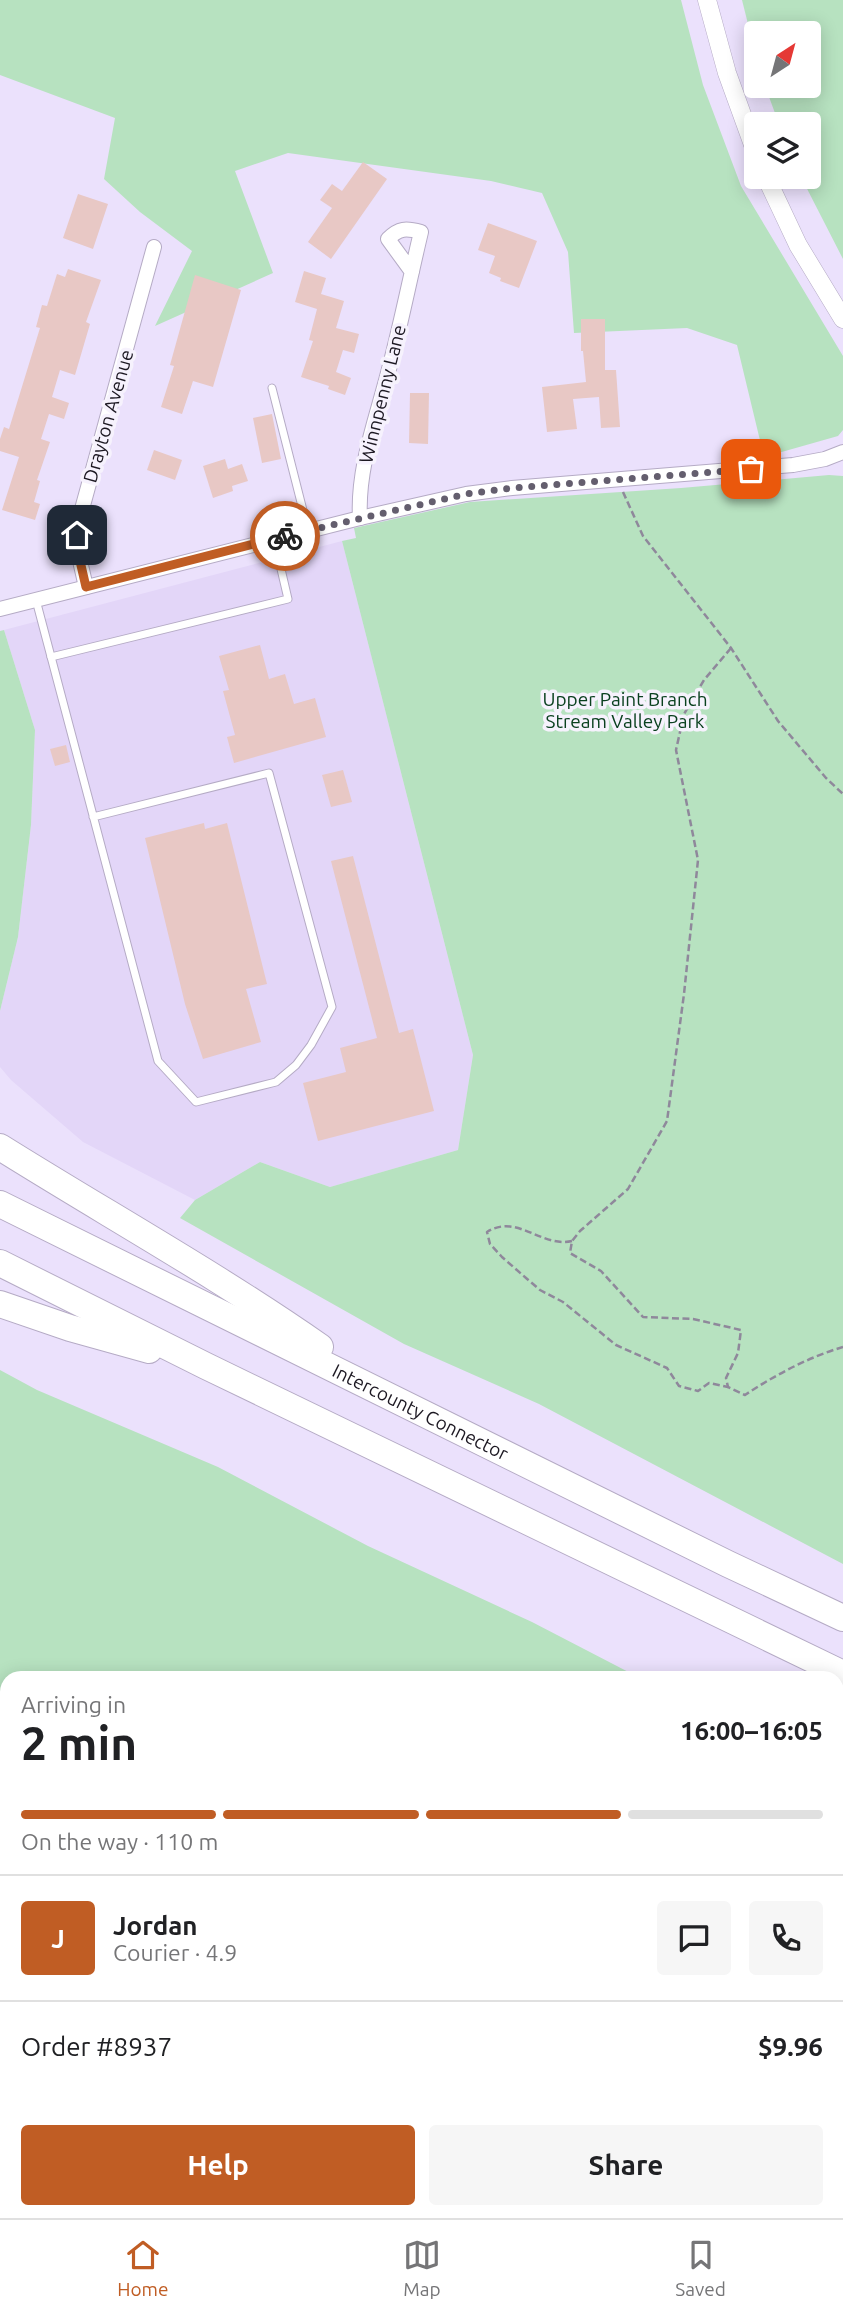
<!DOCTYPE html>
<html lang="en">
<head>
<meta charset="utf-8">
<style>
  body { margin:0; font-family:Ubuntu,sans-serif; background:#f6f6f6; color:#202124; height:100vh; display:flex; flex-direction:column; font-size:26px; white-space:nowrap }
  * { box-sizing:border-box; margin:0 }
  p { font-size:23px; color:#757577 }
  .icon { flex:none; width:38px; height:38px; fill:none; stroke:currentColor; stroke-width:2; stroke-linecap:round; stroke-linejoin:round }
  .map { position:relative; flex:1; overflow:hidden }
  .sheet { position:absolute; left:0px; top:1671px; width:844px; height:548px; display:flex; flex-direction:column; background:#fff; border-radius:21px 21px 0 0; box-shadow:0 4px 18px #0003 }
  .sheet>* { flex:none }
  .needle { width:46px; rotate:36deg }
  .buttons { position:absolute; left:744px; top:21px; display:grid; gap:14px }
  .buttons a { display:grid; place-items:center; width:77px; height:77px; border-radius:7px; background:#fff; box-shadow:0 4px 18px #0003; font-size:35px }
  .pin { position:absolute; display:grid; place-items:center; width:60px; height:60px; color:#fff; margin:-30px; border-radius:14px; box-shadow:0 4px 10px #0006 }
  .courier { position:absolute; display:grid; place-items:center; width:70px; height:70px; margin:-35px; border:5px solid #c05d24; border-radius:50%; background:#fff; color:#222; box-shadow:0 2px 9px #0007 }
  .overview em { font-style:normal; font-weight:700 }
  .overview div { display:flex; flex-direction:column-reverse }
  .overview { display:flex; align-items:center; justify-content:space-between; height:119px; padding:0 21px }
  h1 { font-size:46px; font-weight:700; line-height:52px }
  .bar { display:grid; grid-template-columns:repeat(4,1fr); gap:10px 7px; align-content:center; height:84px; padding:0 21px }
  .bar i { height:9px; border-radius:5px; background:#e0e0e0 }
  .bar .on { background:#c05d24 }
  .bar p { grid-column:span 4 }
  .line { display:flex; align-items:center; gap:18px; padding:0 21px; border-top:2px solid #e0e0e0 }
  .line div { flex:1 }
  .round { display:grid; place-items:center; flex:none; width:74px; height:74px; border-radius:7px; background:#f6f6f6 }
  .cta { display:flex; gap:14px; margin-top:auto; padding:14px 21px }
  .cta a { flex:1; height:80px; border-radius:7px; background:#c05d24; color:#fff; font-size:28px; font-weight:700; line-height:80px; text-align:center }
  .cta a+a { background:#f6f6f6; color:#202124 }
  .tab-bar { display:flex; justify-content:space-around; align-items:center; height:98px; border-top:2px solid #e0e0e0; background:#fff; font-size:19px; color:#757577 }
  .tab-bar a { display:grid; justify-items:center; gap:4px }
  .tab-bar .on { color:#c05d24 }
  .map>svg:first-child { display:block }
</style>
</head>
<body>
<div class="map">
<svg width="843" height="2218" viewBox="0 0 843 2218">
  <rect width="100%" height="100%" fill="#ebe1fc"/>
  <!-- built -->
  <polygon fill="#e3d6f8" points="342,541 473,1055 458,1150 330,1187 260,1162 195,1200 83,1142 11,1080 0,1067 0,1011 18,937 31,825 35,730 4,630"/>
  <!-- green -->
  <g fill="#b7e2c0">
    <polygon points="0,0 681,0 703,85 741,186 843,356 843,430 838,436 764,457 737,345 687,328 574,333 568,252 542,193 491,181 288,153 235,171 273,273 155,326 192,251 140,212 104,179 115,118 0,75"/>
    <polygon points="742,0 843,0 843,259 801,177 808,177 808,124 779,124 765,86 808,86 808,33 756,33 756,56"/>
    <polygon points="829,475 843,476 843,1564 539,1404 404,1344 180,1218 195,1200 260,1162 330,1187 458,1150 473,1055 342,541 356,538 354,528 470,502 681,488"/>
    <polygon points="4,630 35,730 31,825 18,937 0,1011 0,631"/>
    <polygon points="0,1370 37,1390 218,1467 368,1546 532,1622 640,1678 7,1678 7,2151 0,2146"/>
    <polygon points="837,1782 843,1786 843,2218 90,2218 83,2212 836,2212"/>
  </g>
  <!-- building -->
  <g fill="#e8c8c5">
    <polygon points="363,162 387,179 331,259 308,242 332,208 320,200 332,184 342,191"/>
    <polygon points="78,194 108,204 93,249 63,238"/>
    <polygon points="488,223 537,241 519,288 500,281 501,278 489,273 495,256 478,250"/>
    <polygon points="68,269 101,280 86,322 90,324 75,375 60,370 52,397 69,403 64,419 49,414 41,439 50,442 37,480 40,481 34,502 40,504 35,520 2,510 19,457 0,451 0,439 4,427 9,429 40,328 36,327 42,305 47,306 57,274 65,277"/>
    <polygon points="304,271 326,278 321,294 344,301 336,328 359,334 354,353 343,350 336,372 351,378 345,395 328,389 329,386 301,377 313,341 309,340 317,309 295,302"/>
    <polygon points="195,275 241,290 213,387 193,381 182,414 161,407 174,366 170,365"/>
    <polygon points="581,319 605,319 605,370 616,370 620,427 601,428 599,397 573,399 577,429 547,432 542,387 586,382 583,351 581,351"/>
    <polygon points="410,393 429,393 428,444 409,443"/>
    <polygon points="272,414 281,459 262,463 253,418"/>
    <polygon points="154,450 182,460 175,480 147,470"/>
    <polygon points="225,459 228,469 242,464 248,481 232,486 233,491 213,498 203,466"/>
    <polygon points="260,645 269,679 285,674 294,704 315,698 326,737 234,763 227,737 235,735 223,691 229,690 219,656"/>
    <polygon points="66,745 70,762 55,766 50,749"/>
    <polygon points="343,770 352,802 331,807 322,775"/>
    <polygon points="204,823 205,829 227,823 267,984 246,989 261,1042 203,1059 185,1004 145,838"/>
    <polygon points="353,856 399,1033 413,1029 434,1111 318,1141 303,1083 346,1072 340,1048 377,1038 331,861"/>
  </g>
  <g fill="none" stroke-linecap="round" stroke-linejoin="round">
    <!-- service casing -->
    <g stroke="#b5abc5" stroke-width="9">
      <g id="service">
        <polyline points="272,388 308,530"/>
        <polyline points="36,600 158,1061 196,1102 276,1082 296,1065 311,1045 332,1007 269,773 93,817"/>
        <polyline points="51,657 288,599 274,539"/>
      </g>
    </g>
    <!-- minor casing -->
    <g stroke="#b5abc5" stroke-width="16">
      <g id="minor">
        <path d="M360,518C357,468 377,417 389,369C401,324 410,278 421,232C406,228 399,228 388,239L412,272"/>
        <polyline points="86,587 77,548 79,520 154,247"/>
        <polyline points="0,609 360,518 466,494 512,488 793,465 825,459 843,452"/>
        <polyline points="0,2163 7,2153"/>
      </g>
    </g>
    <!-- tertiary casing -->
    <g stroke="#b5abc5" stroke-width="19">
      <g id="tertiary">
        <polyline points="707,0 727,73 756,153"/>
        <polyline points="766,177 798,245 843,319"/>
      </g>
    </g>
    <!-- motorway casing -->
    <g stroke="#b5abc5" stroke-width="28">
      <g id="motorway">
        <path d="M0,1147C107,1214 217,1275 320,1347"/>
        <path id="s1" d="M0,1204L728,1564L843,1618"/>
        <polyline points="0,1263 206,1366 843,1674"/>
        <polyline points="0,1304 70,1328 149,1350"/>
      </g>
    </g>
    <!-- path -->
    <g stroke="#8f889b" stroke-width="2.5" stroke-dasharray="7 3.5" stroke-linecap="butt">
      <polyline points="623,492 643,536 731,648 778,721 826,778 843,794"/>
      <path d="M731,648L704,680L684,714L676,750L698,860L684,994L667,1121L628,1189L580,1231L572,1241L570,1253L601,1271L643,1317L693,1319L741,1330L738,1353L726,1378L728,1387L745,1395C775,1375 809,1357 843,1347"/>
      <path d="M572,1241C541,1248 517,1213 487,1232L490,1244L502,1257L526,1278L540,1290L563,1302L616,1345L667,1368L679,1386L698,1391L709,1383L728,1387"/>
    </g>
    <!-- service -->
    <use href="#service" stroke="#fff" stroke-width="7"/>
    <!-- minor -->
    <use href="#minor" stroke="#fff" stroke-width="14"/>
    <!-- tertiary -->
    <use href="#tertiary" stroke="#fff" stroke-width="18"/>
    <!-- motorway -->
    <use href="#motorway" stroke="#fff" stroke-width="26"/>
  </g>
  <g fill="none" stroke-linecap="round" stroke-linejoin="round">
    <!-- done -->
    <polyline stroke="#645e6e" stroke-width="7" stroke-dasharray="0 12.6" points="285,536 466,494 512,488 751,469"/>
    <!-- route -->
    <polyline stroke="#c05d24" stroke-width="9" points="77,535 77,548 86,587 285,536"/>
  </g>
  <g text-anchor="middle" dominant-baseline="central" stroke-width="7" stroke-linejoin="round" paint-order="stroke">
    <!-- street labels -->
    <g font-size="19" fill="#1c1822" stroke="#f6f2fd">
      <text transform="translate(382 394) rotate(-76)">Winnpenny Lane</text>
      <text transform="translate(108 416) rotate(-74)">Drayton Avenue</text>
      <text stroke="none"><textPath href="#s1" startOffset="469">Intercounty Connector</textPath></text>
    </g>
    <!-- park labels -->
    <g font-size="19" fill="#0a411f" stroke="#f6f2fd">
      <text x="625" y="699">Upper Paint Branch<tspan x="625" dy="22">Stream Valley Park</tspan></text>
    </g>
  </g>
</svg>
<div class="buttons">
<a><svg class="needle" viewBox="-14 -14 28 28"><path d="M0-13l5 13h-10z" fill="#e53935"/><path d="M0 13l5-13h-10z" fill="#757577"/></svg></a>
<a><svg class="icon" aria-label="layers" viewBox="0 0 24 24"><path d="M12 4l9 5-9 5-9-5zM3 14l9 5 9-5"/></svg></a>
</div>
<div class="pin" style="left:751px;top:469px;background:#ea580c"><svg class="icon" aria-label="bag" viewBox="0 0 24 24"><path d="M5 8h14l-1 12H6zM9 8a3 3 0 0 1 6 0"/></svg></div>
<div class="pin" style="left:77px;top:535px;background:#1f2937"><svg class="icon" aria-label="home" viewBox="0 0 24 24"><path d="M3 11l9-7 9 7M6 9v11h12V9"/></svg></div>
<div class="courier" style="left:285px;top:536px"><svg class="icon" aria-label="bike" viewBox="0 0 24 24"><circle cx="6" cy="16" r="4"/><circle cx="18" cy="16" r="4"/><path d="M6 16l4-8h5l3 8M10 8l3 8H6M13 5h3"/></svg></div>
<section class="sheet">
<div class="overview"><div><h1>2 min</h1><p>Arriving in</p></div><em>16:00–16:05</em></div>
<div class="bar"><i class="on"></i><i class="on"></i><i class="on"></i><i></i><p>On the way · 110 m</p></div>
<div class="line" style="height:126px"><b class="round" style="background:#c05d24;color:#fff">J</b><div><b>Jordan</b><p>Courier · 4.9</p></div><a class="round"><svg class="icon" aria-label="chat" viewBox="0 0 24 24"><path d="M4 5h16v11H9l-5 4z"/></svg></a><a class="round"><svg class="icon" aria-label="phone" viewBox="0 0 24 24"><path d="M5 4h4l2 5-3 2q2 4 5 5l2-3 5 2v4C11 20 4 13 5 4z"/></svg></a></div>
<div class="line" style="height:91px"><div>Order #8937</div><b>$9.96</b></div>
<div class="cta"><a>Help</a><a>Share</a></div>
</section>
</div>
<nav class="tab-bar">
<a class="on"><svg class="icon" aria-label="home" viewBox="0 0 24 24"><path d="M3 11l9-7 9 7M6 9v11h12V9"/></svg>Home</a>
<a><svg class="icon" aria-label="map" viewBox="0 0 24 24"><path d="M3 6l6-2 6 2 6-2v14l-6 2-6-2-6 2zM9 4v14M15 6v14"/></svg>Map</a>
<a><svg class="icon" aria-label="saved" viewBox="0 0 24 24"><path d="M7 4h10v16l-5-4-5 4z"/></svg>Saved</a>
</nav>
</body>
</html>
